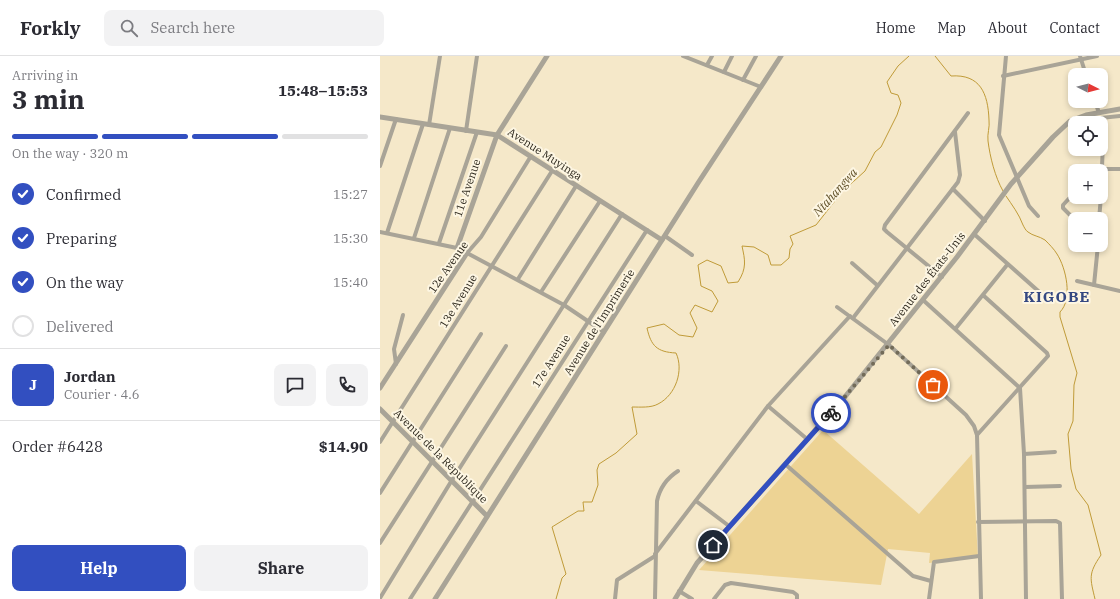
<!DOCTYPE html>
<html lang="en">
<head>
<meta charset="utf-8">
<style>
  body { margin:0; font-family:"IBM Plex Serif",serif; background:#f2f2f3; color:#2b2b33; height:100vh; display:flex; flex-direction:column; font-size:15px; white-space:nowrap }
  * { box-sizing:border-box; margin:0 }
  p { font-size:13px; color:#7c7c81 }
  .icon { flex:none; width:22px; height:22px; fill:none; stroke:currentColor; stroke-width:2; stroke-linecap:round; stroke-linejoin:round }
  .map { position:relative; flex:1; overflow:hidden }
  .sheet { display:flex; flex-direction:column; background:#fff; width:380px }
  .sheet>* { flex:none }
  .needle { width:26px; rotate:96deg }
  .fabs { position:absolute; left:688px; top:12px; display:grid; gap:8px }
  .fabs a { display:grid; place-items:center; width:40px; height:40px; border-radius:8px; background:#fff; box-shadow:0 2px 6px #0003; font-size:20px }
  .pin { position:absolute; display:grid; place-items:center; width:34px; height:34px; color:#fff; margin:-17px; border:2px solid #fff; border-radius:50%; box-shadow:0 1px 4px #0007 }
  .courier { position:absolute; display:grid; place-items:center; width:40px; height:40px; margin:-20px; border:3px solid #324fc0; border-radius:50%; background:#fff; color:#222; box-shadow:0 1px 5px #0007 }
  .overview em { font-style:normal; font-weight:700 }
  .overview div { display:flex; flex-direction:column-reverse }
  .overview { display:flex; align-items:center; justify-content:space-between; height:68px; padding:0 12px }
  h1 { font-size:26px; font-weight:700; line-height:30px }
  .bar { display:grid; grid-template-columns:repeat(4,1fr); gap:6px 4px; align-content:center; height:48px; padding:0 12px }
  .bar i { height:5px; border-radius:3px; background:#e1e1e2 }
  .bar .on { background:#324fc0 }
  .bar p { grid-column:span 4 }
  .line { display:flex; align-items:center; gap:10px; padding:0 12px; border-top:1px solid #e1e1e2 }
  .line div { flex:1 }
  .round { display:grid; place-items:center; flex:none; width:42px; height:42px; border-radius:8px; background:#f2f2f3 }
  ol { padding:0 12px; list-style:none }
  li { display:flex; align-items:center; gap:12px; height:44px }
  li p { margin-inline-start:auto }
  li .icon { padding:4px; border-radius:50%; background:#324fc0; color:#fff; stroke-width:4 }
  li:last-child { color:#7c7c81 }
  li i { width:22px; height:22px; border:2px solid #e1e1e2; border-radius:50% }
  .cta { display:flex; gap:8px; margin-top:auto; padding:8px 12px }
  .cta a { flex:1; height:46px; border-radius:8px; background:#324fc0; color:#fff; font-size:16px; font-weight:700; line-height:46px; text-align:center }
  .cta a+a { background:#f2f2f3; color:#2b2b33 }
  header { display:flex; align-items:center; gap:24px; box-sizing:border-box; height:56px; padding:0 20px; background:#fff; border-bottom:1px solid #e1e1e2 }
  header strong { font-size:19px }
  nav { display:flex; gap:22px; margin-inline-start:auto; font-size:14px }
  .search { width:280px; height:36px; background:#f2f2f3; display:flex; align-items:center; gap:10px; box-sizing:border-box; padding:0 14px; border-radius:8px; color:#7c7c81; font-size:15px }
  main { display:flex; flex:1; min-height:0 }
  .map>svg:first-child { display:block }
</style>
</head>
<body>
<header>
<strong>Forkly</strong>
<div class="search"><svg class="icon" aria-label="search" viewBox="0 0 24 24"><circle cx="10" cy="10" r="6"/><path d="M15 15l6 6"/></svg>Search here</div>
<nav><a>Home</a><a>Map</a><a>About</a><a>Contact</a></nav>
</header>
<main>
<section class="sheet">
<div class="overview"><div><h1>3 min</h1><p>Arriving in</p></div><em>15:48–15:53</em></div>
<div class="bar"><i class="on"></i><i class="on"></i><i class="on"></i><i></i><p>On the way · 320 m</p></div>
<ol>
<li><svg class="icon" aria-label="check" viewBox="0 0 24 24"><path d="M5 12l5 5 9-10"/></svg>Confirmed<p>15:27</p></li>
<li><svg class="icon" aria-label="check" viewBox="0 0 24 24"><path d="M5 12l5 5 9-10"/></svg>Preparing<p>15:30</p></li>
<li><svg class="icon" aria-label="check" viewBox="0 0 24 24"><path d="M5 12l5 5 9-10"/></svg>On the way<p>15:40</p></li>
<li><i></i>Delivered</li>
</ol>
<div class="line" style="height:72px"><b class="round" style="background:#324fc0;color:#fff">J</b><div><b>Jordan</b><p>Courier · 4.6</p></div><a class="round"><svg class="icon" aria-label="chat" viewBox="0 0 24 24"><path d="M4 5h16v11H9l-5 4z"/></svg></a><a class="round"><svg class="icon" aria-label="phone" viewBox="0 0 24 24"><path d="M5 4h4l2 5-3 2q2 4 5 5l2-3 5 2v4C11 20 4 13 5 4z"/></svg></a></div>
<div class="line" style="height:52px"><div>Order #6428</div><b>$14.90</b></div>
<div class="cta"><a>Help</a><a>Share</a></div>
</section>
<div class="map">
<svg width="740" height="543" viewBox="0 0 740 543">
  <rect width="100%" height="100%" fill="#f5e8c9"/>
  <!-- green -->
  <polygon fill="#edd394" points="443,374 539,458 592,398 598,502 549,507 550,497 508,493 501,529 319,514"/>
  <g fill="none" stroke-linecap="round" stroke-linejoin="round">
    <!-- stream -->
    <g stroke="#c09b38" stroke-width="1">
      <path d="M555,0L571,20C600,18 608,37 609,64C610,71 607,78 608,85C610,101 615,121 623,135"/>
      <path d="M626,140C632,149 639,158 643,169C644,171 646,175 648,176C653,180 659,180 665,184C669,188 674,193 677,198C686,212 693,243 680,256V261L697,317L694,329L693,365L688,378L691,413L696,433L708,449L721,499C708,518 710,522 715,543"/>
      <path d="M176,543L182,522L186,518L172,471L198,455H204L203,446H212L218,429L217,414L219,408L236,397L257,378L252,351C260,351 271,352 278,348C296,339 304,314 296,297C277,296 271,290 267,272L284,268L299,279L313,281L317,272L310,257L315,249L332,256L338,245L332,235L321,230L318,209L327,204L341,210L348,227L358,226C367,212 365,204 362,190L374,191L388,199L391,209H401L409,202L410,193L413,188L410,180L436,169L462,136L485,115L495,96L501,91L517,59L521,47L518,39L511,37L507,26L518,10L529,0"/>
    </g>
    <!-- minor -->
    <g stroke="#a9a497" stroke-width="4">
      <polyline points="303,0 381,31"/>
      <polyline points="626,0 619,79 649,150 658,160"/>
      <polyline points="700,0 706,19"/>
      <polyline points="327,9 332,0"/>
      <polyline points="344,16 352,0"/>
      <polyline points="623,20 717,0"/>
      <polyline points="363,24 376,0"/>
      <polyline points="715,45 719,57"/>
      <polyline points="691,65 740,60"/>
      <polyline points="49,69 60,0"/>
      <polyline points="86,75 97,0"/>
      <polyline points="151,100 101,181 87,197 184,249 224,276"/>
      <polyline points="0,110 16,63"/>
      <polyline points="721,113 740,113"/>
      <polyline points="573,133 605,165"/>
      <polyline points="721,135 724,63"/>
      <polyline points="692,161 683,152 683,149 695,136"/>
      <polyline points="719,163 721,141"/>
      <polyline points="0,176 77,192"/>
      <polyline points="7,177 43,68"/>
      <polyline points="594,178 665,241"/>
      <polyline points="285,180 312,199"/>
      <polyline points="34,182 70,72"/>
      <polyline points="59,187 97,76"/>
      <polyline points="472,207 497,229"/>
      <polyline points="562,221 507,176 504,173 505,169 588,57"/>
      <polyline points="138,223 196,130"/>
      <polyline points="697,225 740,235"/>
      <polyline points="714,229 718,189"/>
      <polyline points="161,236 220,145"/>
      <polyline points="543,244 640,332 644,398 646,543"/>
      <polyline points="457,251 509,289 586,359 594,370 597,379 601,543"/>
      <polyline points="473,262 578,126 580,119 575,76"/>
      <polyline points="576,272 627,209"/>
      <polyline points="16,308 14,293 23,259"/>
      <polyline points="388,350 427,383"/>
      <polyline points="597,379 668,300 667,297 604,240"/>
      <polyline points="0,386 172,115"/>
      <polyline points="644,398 675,396"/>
      <polyline points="405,408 533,520 551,525"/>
      <polyline points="645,431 680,430"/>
      <polyline points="0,437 101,278"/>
      <polyline points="316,445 349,470"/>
      <polyline points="598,466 676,465 680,467 682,543"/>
      <polyline points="0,487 126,290"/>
      <polyline points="275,498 388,350 470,260"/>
      <polyline points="299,535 312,543"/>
      <polyline points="0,542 72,424 242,158"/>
      <polyline points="30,543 267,174"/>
      <polyline points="235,543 237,524 275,500"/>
      <path d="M275,543L277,445C280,431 287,422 298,415"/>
      <polyline points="334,543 345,529 351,527 413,536 417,539 417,543"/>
      <polyline points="549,543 554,506 599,500"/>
    </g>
    <!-- tertiary -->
    <g stroke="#a9a497" stroke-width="5">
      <polyline points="0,61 117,79 282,184"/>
      <polyline points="0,332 87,197 77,192 117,79 167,0"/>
      <polyline points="0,353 107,460"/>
      <polyline points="55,543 318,127 401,0"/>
      <polyline points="295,543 317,507 464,342 577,201 631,128 673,81 690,65 706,59 740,53"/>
    </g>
  </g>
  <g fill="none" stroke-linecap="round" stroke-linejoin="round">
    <!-- done -->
    <polyline stroke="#726b59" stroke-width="4" stroke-dasharray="0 7.2" points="451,357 509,289 553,329"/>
    <!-- route -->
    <polyline stroke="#324fc0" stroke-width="5" points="333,489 451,357"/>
  </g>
  <g text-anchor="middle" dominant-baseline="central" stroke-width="4" stroke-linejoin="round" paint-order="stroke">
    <!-- street labels -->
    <g font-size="11" fill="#2c271c" stroke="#fdf6e3">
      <text transform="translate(165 98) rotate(33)">Avenue Muyinga</text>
      <text transform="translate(87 132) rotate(-71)">11e Avenue</text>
      <text transform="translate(68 211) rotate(-55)">12e Avenue</text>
      <text transform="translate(547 223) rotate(-52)">Avenue des États-Unis</text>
      <text transform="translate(78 245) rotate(-58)">13e Avenue</text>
      <text transform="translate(219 266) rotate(-58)">Avenue de l'Imprimerie</text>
      <text transform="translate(171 305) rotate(-57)">17e Avenue</text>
      <text transform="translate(61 400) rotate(45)">Avenue de la République</text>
    </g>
    <!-- water labels -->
    <g font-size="12" font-style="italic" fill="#5f4f27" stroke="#fdf6e3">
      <text transform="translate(455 136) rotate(-48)">Ntahangwa</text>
    </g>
    <!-- district labels -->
    <g font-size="15" font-weight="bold" letter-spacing="1" fill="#344882" stroke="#fdf6e3">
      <text x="677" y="240">KIGOBE</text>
    </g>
  </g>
</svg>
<div class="fabs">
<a><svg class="needle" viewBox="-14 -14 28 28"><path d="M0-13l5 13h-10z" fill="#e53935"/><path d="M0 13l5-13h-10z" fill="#7c7c81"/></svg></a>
<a><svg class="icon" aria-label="locate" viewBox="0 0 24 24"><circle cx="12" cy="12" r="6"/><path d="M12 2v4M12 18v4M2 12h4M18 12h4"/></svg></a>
<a>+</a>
<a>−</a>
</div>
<div class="pin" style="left:553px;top:329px;background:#ea580c"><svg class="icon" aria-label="bag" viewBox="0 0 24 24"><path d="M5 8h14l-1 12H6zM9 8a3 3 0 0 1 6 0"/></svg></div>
<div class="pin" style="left:333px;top:489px;background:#1f2937"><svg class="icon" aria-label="home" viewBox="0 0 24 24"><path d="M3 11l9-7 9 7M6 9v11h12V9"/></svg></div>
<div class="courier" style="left:451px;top:357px"><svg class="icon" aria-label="bike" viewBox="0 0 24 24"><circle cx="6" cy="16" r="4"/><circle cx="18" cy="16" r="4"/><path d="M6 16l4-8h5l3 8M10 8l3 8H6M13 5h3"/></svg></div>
</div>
</main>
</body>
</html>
